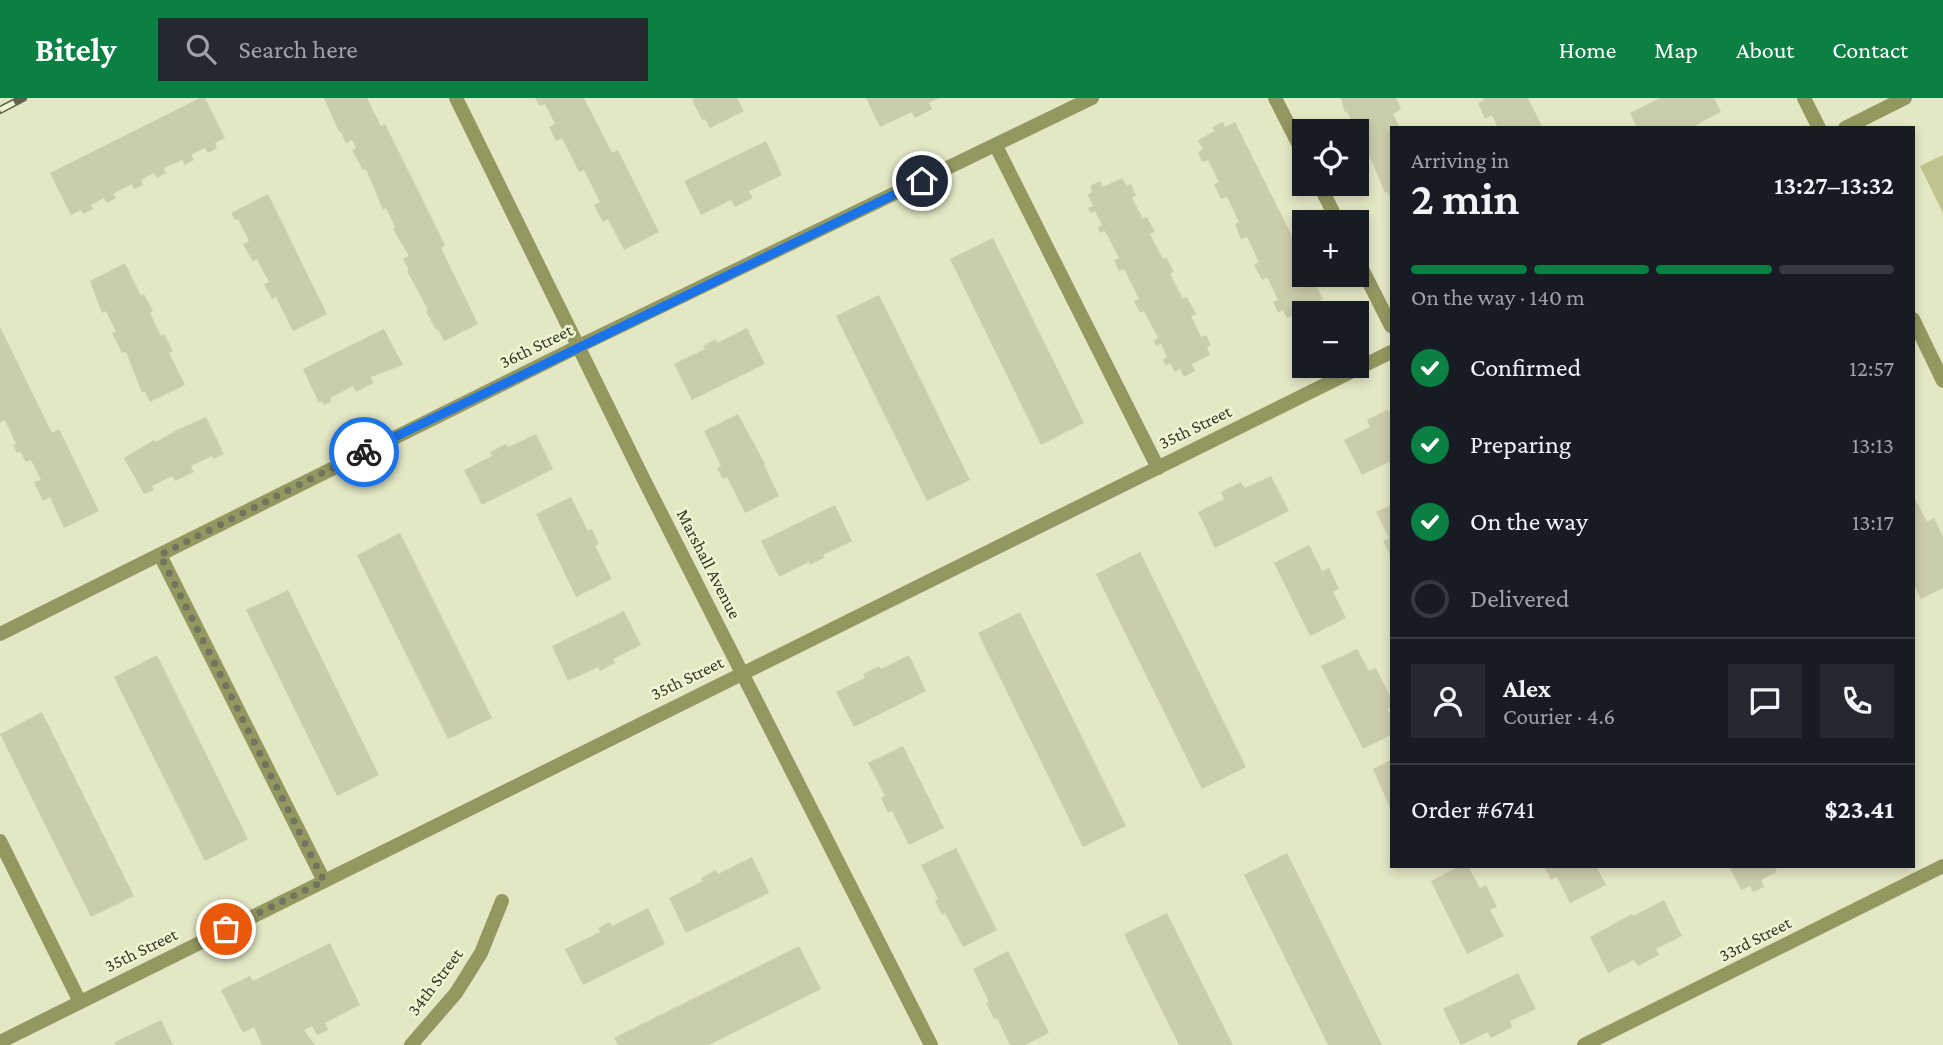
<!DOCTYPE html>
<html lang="en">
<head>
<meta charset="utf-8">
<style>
  body { margin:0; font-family:"Crimson Pro",serif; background:#242831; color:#f1f3f6; height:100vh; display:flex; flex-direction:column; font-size:26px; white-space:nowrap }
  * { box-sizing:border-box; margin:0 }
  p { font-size:23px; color:#9ea1a6 }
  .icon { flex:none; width:38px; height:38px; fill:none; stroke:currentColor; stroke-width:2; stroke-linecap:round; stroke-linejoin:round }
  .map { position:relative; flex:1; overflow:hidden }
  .drawer { position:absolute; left:1390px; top:28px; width:525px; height:742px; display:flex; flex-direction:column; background:#171b24; border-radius:0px; box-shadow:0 4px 10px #0003 }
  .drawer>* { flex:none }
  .buttons { position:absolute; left:1292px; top:21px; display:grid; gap:14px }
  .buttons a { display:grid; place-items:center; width:77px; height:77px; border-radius:0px; background:#171b24; box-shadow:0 4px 10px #0003; font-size:35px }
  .pin { position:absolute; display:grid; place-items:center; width:60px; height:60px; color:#fff; margin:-30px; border:4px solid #fff; border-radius:50%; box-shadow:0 2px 7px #0007 }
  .courier { position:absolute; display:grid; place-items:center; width:70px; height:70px; margin:-35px; border:5px solid #1a73e8; border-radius:50%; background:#fff; color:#222; box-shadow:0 2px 9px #0007 }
  .summary em { font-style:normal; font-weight:600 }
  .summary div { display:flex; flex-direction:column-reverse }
  .summary { display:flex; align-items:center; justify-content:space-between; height:119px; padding:0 21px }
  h1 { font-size:46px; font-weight:600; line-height:52px }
  .bar { display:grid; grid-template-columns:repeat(4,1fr); gap:10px 7px; align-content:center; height:84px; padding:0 21px }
  .bar i { height:9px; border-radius:5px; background:#363941 }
  .bar .selected { background:#0b8043 }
  .bar p { grid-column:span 4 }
  .line { display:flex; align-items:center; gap:18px; padding:0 21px; border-top:2px solid #363941 }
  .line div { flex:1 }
  .round { display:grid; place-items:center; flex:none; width:74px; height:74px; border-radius:0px; background:#242831 }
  ol { padding:0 21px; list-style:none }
  li { display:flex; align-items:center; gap:21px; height:77px }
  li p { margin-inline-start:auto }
  li .icon { padding:7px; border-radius:50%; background:#0b8043; color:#fff; stroke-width:4 }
  li:last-child { color:#9ea1a6 }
  li i { width:38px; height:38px; border:4px solid #363941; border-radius:50% }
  header { display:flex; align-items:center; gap:42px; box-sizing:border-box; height:98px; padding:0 35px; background:#0b8043; color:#fff }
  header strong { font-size:33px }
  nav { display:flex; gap:38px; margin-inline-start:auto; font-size:24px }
  .search { width:490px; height:63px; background:#242831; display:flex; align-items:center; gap:18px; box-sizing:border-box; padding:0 24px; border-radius:0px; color:#9ea1a6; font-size:26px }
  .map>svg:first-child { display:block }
</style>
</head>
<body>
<header>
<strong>Bitely</strong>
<div class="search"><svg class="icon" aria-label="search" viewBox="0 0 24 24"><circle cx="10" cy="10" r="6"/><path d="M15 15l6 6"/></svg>Search here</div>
<nav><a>Home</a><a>Map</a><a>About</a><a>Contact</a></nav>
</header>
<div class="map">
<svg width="1943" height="947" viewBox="0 0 1943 947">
  <rect width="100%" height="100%" fill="#e3e7c4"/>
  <!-- green -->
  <polygon fill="#bfc48e" points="1943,57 1943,115 1920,68"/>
  <!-- building -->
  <g fill="#cacdab">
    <polygon points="200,0 205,0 225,40 215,45 217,50 208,55 205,50 191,57 194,62 185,67 182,62 164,70 166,75 157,80 154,75 141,82 143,87 134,91 132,86 113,96 116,100 107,105 104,100 91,107 93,111 83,116 81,112 71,117 50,75"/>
    <polygon points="324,0 367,0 381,28 385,26 445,147 441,150 478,226 444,243 438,231 436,232 426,213 428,212 407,173 409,172 403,161 409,158 393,131 395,129 386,110 383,112 366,71 363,72 352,52 356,50 352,42 346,45 341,34 339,34"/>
    <polygon points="535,0 584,0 612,55 618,52 659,134 624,152 608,121 603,124 594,107 600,104 584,72 579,74 562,40 556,43 549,29 555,26 545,6 539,8"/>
    <polygon points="695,0 737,0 744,13 710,30 705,21 702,22 692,2"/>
    <polygon points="866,0 939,0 929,5 932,11 915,20 912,14 880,29"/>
    <polygon points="1341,0 1396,0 1401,11 1393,16 1400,30 1391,30 1391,101 1387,93 1385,95 1367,52 1365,53 1347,13 1345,15"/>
    <polygon points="1483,0 1528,0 1543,30 1498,30 1492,17 1485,21 1478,5 1484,2"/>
    <polygon points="1660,0 1714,0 1721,14 1696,27 1697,30 1637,30 1630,15"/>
    <polygon points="1223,24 1225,29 1235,24 1304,162 1304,177 1311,177 1323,201 1313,207 1317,214 1304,215 1303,212 1287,220 1283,212 1278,215 1273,204 1278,202 1267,179 1262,182 1254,167 1259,164 1247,139 1241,141 1235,126 1239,124 1227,99 1221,101 1214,86 1219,84 1208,62 1202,64 1198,54 1203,51 1198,42 1215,33 1212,29"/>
    <polygon points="766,43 782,77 749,93 753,100 735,109 731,102 701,117 684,83"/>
    <polygon points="1122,80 1127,88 1131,86 1136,98 1132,100 1143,121 1147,119 1155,134 1150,136 1163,161 1166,159 1174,174 1170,176 1183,201 1187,199 1196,216 1191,218 1201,239 1206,237 1211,247 1207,249 1210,257 1192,266 1195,273 1184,279 1180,271 1175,274 1170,265 1166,268 1163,262 1167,259 1161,245 1156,248 1154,243 1158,240 1144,213 1140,215 1134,203 1139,201 1124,171 1119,173 1114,162 1119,160 1105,133 1100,135 1098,129 1102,127 1095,113 1091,115 1088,110 1093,108 1088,97 1092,94 1090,88 1100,83 1103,89"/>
    <polygon points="268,96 327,216 293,233 276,199 272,201 264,186 269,184 257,161 253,164 243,146 249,143 238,121 235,122 231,115"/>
    <polygon points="993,140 1084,325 1041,347 950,161"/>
    <polygon points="125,165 141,198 144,196 153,213 150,215 161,238 164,236 173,253 169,255 185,287 150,304 145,293 142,295 126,254 122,255 112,235 116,234 106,213 102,215 90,183"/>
    <polygon points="879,197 970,382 927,403 836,218"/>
    <polygon points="0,229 52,335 59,331 99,413 64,430 50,399 43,403 34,384 41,382 31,362 26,364 20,353 17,355 13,347 16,346 5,322 0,325"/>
    <polygon points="747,230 765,266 692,302 674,266 705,251 703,248 716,241 717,245"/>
    <polygon points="384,231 403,267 371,279 373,285 356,294 353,288 330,300 332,303 324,307 322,303 319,305 303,271"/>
    <polygon points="1388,311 1391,318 1391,363 1362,377 1344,342 1370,329 1367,322"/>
    <polygon points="738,316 765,366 764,367 779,398 745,415 727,379 723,381 717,370 721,368 704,333"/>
    <polygon points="206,319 224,356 213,361 212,358 191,368 194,374 175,383 172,378 152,388 154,392 144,396 124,360 154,342 156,344 175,333"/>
    <polygon points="536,336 553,371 482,407 464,372 492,358 490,354 506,346 508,349"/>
    <polygon points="1271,378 1289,413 1215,450 1198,414 1224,401 1221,394 1241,384 1245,390"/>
    <polygon points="571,399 588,433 592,431 599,446 595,448 612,481 576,499 536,416"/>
    <polygon points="1915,401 1927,424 1934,420 1943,439 1943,490 1921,501 1913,485 1913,403"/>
    <polygon points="835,407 852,443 823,457 824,460 810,467 809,464 779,479 761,443"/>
    <polygon points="1391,407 1391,459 1383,443 1389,440 1376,414"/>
    <polygon points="400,435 492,620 448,641 357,457"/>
    <polygon points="1309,447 1322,473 1329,470 1339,491 1333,494 1346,520 1310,538 1274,465"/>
    <polygon points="1140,454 1246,669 1202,691 1096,476"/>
    <polygon points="288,492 379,677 337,698 246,512"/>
    <polygon points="624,513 641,547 613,561 615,565 600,573 598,569 568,583 552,548"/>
    <polygon points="1020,514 1126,728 1083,749 978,535"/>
    <polygon points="1357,551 1369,573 1376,570 1391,600 1391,609 1387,611 1391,618 1391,637 1363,651 1321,568"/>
    <polygon points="157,557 248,741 205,763 114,579"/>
    <polygon points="909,557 926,593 854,629 836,594 865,580 863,576 879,568 881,571"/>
    <polygon points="42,614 134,798 91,819 0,636"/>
    <polygon points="903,648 944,730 909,747 892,713 888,715 881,700 885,698 868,665"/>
    <polygon points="1391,662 1391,712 1373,671"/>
    <polygon points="956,750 997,832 963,849 945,815 942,817 935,803 938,801 921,767"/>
    <polygon points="1287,755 1382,947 1328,947 1244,777"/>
    <polygon points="752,759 769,795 686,835 669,800 703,783 701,780 716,772 718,776"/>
    <polygon points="1460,768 1468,768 1480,790 1486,787 1497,809 1490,812 1504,838 1467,856 1431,783"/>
    <polygon points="1544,768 1596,768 1606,787 1570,805 1557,779 1551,782"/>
    <polygon points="1729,768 1774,768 1777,774 1761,782 1764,789 1753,794 1750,788 1741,792"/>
    <polygon points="1664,802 1682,838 1656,851 1659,857 1638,868 1634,862 1608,875 1590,839 1632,816 1633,818"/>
    <polygon points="648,810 665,846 583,887 565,851 600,834 598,830 610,824 612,828"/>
    <polygon points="1167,815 1233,947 1179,947 1124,836"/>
    <polygon points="330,845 360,907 325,925 328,932 317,937 312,928 304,932 315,947 262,947 254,929 243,935 221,892 250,878 253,883"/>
    <polygon points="799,848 821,891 709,947 618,947 614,940"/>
    <polygon points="1008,853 1049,935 1025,947 1010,947 997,920 994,921 986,905 989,904 973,871"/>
    <polygon points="1518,875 1536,911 1510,923 1512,929 1491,940 1488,934 1461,947 1443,911"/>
    <polygon points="161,922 173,947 116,947 115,944"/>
  </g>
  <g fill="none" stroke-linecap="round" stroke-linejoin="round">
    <!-- service -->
    <g stroke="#939760" stroke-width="14">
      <polyline points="1275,0 1304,57"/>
      <polyline points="996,48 1158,370"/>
      <polyline points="1319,86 1338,124"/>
      <polyline points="1356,159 1391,228"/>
      <polyline points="160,457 324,783"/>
      <polyline points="0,743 80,904"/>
    </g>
    <!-- minor -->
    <g stroke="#939760" stroke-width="14">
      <polyline points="1804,0 1819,30"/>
      <polyline points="579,248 1092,0"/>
      <polyline points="411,947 456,895 481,855 502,803"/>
      <polyline points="1584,947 1943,768"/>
    </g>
    <!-- tertiary -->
    <g stroke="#939760" stroke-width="14">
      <polyline points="456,0 644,382 931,947"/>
      <polyline points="1845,30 1905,0"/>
      <polyline points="1913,221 1943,283"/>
      <polyline points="0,536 579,248"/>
      <polyline points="0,944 1391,254"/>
    </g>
    <!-- rail casing -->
    <g stroke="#60624f" stroke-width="8">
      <polyline id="rail" points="0,12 23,0"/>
    </g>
    <!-- rail -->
    <use href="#rail" stroke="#f0f4d1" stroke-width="5" stroke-dasharray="16" stroke-linecap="butt"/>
  </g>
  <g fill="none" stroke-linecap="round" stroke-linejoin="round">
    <!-- done -->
    <polyline stroke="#71745f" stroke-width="7" stroke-dasharray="0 12.6" points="226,831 324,783 160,457 364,354"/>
    <!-- route -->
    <polyline stroke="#1a73e8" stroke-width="9" points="364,354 922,83"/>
  </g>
  <g text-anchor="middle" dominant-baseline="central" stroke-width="5" stroke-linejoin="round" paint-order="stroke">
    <!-- street labels -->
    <g font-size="18" fill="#343628" stroke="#f0f4d1">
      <text transform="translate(536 248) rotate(-26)">36th Street</text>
      <text transform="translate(1195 329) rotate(-26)">35th Street</text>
      <text transform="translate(709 466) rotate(63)">Marshall Avenue</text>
      <text transform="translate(687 580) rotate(-26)">35th Street</text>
      <text transform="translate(1755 841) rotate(-27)">33rd Street</text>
      <text transform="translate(141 852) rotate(-26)">35th Street</text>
      <text transform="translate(435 884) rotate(-53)">34th Street</text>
    </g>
  </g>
</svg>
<div class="buttons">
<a><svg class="icon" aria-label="locate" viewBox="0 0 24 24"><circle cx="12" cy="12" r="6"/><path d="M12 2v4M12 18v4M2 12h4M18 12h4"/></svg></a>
<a>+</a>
<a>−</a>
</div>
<div class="pin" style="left:226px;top:831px;background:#ea580c"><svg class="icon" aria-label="bag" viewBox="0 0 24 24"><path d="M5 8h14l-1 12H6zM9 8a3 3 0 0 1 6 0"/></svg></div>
<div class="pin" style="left:922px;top:83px;background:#1f2937"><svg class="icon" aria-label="home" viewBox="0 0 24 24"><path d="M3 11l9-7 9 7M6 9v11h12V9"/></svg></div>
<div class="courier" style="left:364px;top:354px"><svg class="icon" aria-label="bike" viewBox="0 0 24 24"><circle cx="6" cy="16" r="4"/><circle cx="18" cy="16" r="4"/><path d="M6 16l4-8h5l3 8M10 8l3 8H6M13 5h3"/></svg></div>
<section class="drawer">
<div class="summary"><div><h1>2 min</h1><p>Arriving in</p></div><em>13:27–13:32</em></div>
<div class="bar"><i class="selected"></i><i class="selected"></i><i class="selected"></i><i></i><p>On the way · 140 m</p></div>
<ol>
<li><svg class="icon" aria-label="check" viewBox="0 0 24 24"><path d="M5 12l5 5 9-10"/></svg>Confirmed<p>12:57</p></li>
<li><svg class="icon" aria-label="check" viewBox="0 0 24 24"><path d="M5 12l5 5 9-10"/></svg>Preparing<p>13:13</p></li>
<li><svg class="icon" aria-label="check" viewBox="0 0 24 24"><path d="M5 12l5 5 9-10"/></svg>On the way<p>13:17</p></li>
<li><i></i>Delivered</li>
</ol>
<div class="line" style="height:126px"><a class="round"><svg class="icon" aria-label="person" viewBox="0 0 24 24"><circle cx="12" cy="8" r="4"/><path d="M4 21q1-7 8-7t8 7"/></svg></a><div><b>Alex</b><p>Courier · 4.6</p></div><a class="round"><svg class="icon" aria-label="chat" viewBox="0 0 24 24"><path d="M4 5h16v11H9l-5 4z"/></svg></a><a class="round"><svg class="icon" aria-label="phone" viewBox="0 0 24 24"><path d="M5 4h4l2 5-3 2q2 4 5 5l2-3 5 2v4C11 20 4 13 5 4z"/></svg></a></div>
<div class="line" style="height:91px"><div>Order #6741</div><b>$23.41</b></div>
</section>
</div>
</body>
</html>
